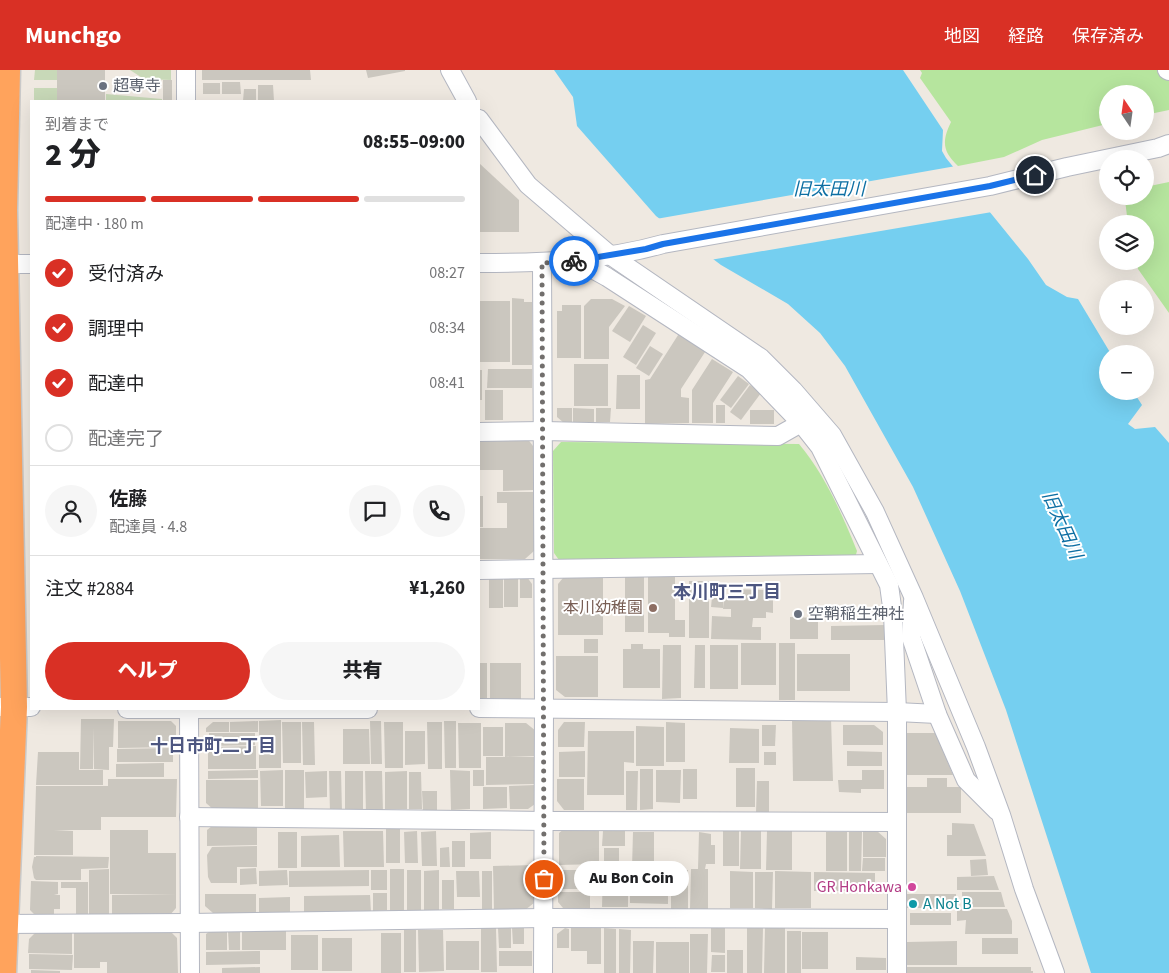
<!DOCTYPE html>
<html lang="ja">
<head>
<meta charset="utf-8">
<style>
  body { margin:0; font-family:"Source Sans 3","Noto Sans JP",sans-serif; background:#f6f6f6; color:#202124; height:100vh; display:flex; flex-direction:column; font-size:19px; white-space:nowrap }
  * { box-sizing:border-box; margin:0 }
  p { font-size:16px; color:#757577 }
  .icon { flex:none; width:28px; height:28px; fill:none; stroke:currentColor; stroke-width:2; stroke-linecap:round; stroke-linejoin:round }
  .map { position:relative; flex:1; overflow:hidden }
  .details { position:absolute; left:30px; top:30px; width:450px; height:610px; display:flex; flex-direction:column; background:#fff; border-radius:0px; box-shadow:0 5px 20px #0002 }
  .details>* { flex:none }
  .needle { width:32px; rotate:347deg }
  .controls { position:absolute; left:1099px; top:15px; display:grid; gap:10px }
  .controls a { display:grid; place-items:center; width:55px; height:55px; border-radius:50%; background:#fff; box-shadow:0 5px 20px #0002; font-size:25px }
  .pin { position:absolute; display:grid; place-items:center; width:42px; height:42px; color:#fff; margin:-21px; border:2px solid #fff; border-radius:50%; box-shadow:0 1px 5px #0007 }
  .courier { position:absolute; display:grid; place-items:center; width:50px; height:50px; margin:-25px; border:4px solid #1a73e8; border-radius:50%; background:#fff; color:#222; box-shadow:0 1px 6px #0007 }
  .bubble { position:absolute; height:35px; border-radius:18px; background:#fff; box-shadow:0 5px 20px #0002; font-size:16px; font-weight:800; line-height:35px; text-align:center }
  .headline em { font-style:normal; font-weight:800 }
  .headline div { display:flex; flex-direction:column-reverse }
  .headline { display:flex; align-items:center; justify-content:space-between; height:85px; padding:0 15px }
  h1 { font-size:32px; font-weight:800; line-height:38px }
  .bar { display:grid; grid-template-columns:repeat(4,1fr); gap:8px 5px; align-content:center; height:60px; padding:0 15px }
  .bar i { height:6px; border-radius:4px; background:#e0e0e0 }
  .bar .active { background:#d93025 }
  .bar p { grid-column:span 4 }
  .line { display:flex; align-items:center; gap:12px; padding:0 15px; border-top:1px solid #e0e0e0 }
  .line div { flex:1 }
  .round { display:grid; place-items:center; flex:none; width:52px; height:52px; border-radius:26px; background:#f6f6f6 }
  ol { padding:0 15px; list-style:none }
  li { display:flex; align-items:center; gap:15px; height:55px }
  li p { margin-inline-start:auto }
  li .icon { padding:5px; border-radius:50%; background:#d93025; color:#fff; stroke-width:4 }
  li:last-child { color:#757577 }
  li i { width:28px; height:28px; border:2px solid #e0e0e0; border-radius:50% }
  .cta { display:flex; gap:10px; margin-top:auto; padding:10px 15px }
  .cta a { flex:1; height:58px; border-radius:30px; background:#d93025; color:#fff; font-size:20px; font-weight:800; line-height:58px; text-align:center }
  .cta a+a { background:#f6f6f6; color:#202124 }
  header { display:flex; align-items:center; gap:30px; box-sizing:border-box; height:70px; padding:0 25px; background:#d93025; color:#fff }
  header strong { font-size:24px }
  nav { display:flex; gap:28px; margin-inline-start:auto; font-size:18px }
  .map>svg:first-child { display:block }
</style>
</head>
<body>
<header>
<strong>Munchgo</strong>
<nav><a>地図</a><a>経路</a><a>保存済み</a></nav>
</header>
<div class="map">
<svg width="1169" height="903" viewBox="0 0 1169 903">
  <rect width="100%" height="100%" fill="#efe9e1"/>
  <!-- green -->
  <g fill="#b6e59e">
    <path d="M920,0H1169V40L1145,45V24H1108L1107,54L1042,70L1004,87L958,96C942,81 942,71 951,52L920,8L922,3Z"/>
    <polygon points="1169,112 1169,243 1138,199 1136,191 1145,191 1145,154 1128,154 1125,130 1126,126 1145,126 1145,117"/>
    <path d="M561,372L799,374C825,405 842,444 857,481L855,488L559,490L554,483L553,381Z"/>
  </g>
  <!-- cemetery -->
  <g fill="#c8d9b8">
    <polygon points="35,0 57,0 57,10 34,10"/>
    <polygon points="130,0 171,0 171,10 144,9"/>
    <rect x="34" y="18" width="23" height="13"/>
    <polygon points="106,24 162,29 162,31 171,31 106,31"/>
  </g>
  <!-- water -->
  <polygon fill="#75cff0" points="554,0 903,0 943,60 942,81 946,88 1028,189 1046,215 1067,227 1078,229 1111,284 1108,284 1108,321 1133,321 1142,335 1128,354 1135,359 1155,357 1169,373 1169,903 1091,903 1006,640 960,521 913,417 845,296 820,263 788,234 721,195 656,146 577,56 573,27"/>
  <!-- pier -->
  <polygon fill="#efe9e1" points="956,96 992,142 710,190 656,149"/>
  <!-- building -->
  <g fill="#cbc7bf">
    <rect x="57" y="0" width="48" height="31"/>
    <polygon points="202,0 310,0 311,10 202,10"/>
    <polygon points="366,0 405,0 405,1 368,8"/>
    <rect x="163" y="10" width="9" height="21"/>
    <polygon points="222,12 240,12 241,24 222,24"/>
    <rect x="203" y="13" width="17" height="11"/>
    <polygon points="258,15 273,15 274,31 258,31"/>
    <polygon points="244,19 256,19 256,31 243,31"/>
    <polygon points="479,93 519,130 519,162 479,162"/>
    <polygon points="512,228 524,229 524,232 532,232 532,295 512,295"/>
    <polygon points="591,229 612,229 625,236 609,257 609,289 584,289 584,236"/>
    <rect x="479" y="231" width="31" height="61"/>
    <polygon points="562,235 581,235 581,288 557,288 557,241 562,241"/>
    <polygon points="629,236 646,246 630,272 612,261"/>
    <polygon points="643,255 656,263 636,295 623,287"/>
    <polygon points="680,262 707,279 681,319 681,327 689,328 689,353 645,354 645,310 650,309"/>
    <polygon points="650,276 663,284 649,306 636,298"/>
    <polygon points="712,289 733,302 713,333 713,353 692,353 692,320"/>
    <rect x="574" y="294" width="34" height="42"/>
    <polygon points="488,299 532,299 532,318 487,318"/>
    <rect x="479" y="300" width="3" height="30"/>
    <polygon points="617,305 640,305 640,339 616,339"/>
    <polygon points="738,306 749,314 731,338 720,330"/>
    <polygon points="750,315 761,323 741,350 730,342"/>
    <rect x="485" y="320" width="18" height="30"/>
    <rect x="716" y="335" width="9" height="18"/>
    <polygon points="557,338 572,338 572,353 564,353 557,347"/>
    <polygon points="573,338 594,339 594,352 573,353"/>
    <polygon points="596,338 611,338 610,352 596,352"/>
    <rect x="750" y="340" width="24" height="14"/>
    <polygon points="479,368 527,368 533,376 533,420 503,421 503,400 479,400"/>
    <polygon points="497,422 534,422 534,481 525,489 479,489 479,458 507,458 507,433 497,433"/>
    <rect x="479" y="426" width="4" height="31"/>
    <rect x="504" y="506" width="14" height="31"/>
    <polygon points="520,507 527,507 532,514 532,528 520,528"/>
    <rect x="625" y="507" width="19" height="55"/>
    <polygon points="648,507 675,507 675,550 685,550 685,567 669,567 669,563 648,563"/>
    <polygon points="563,508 603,508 603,565 558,565 558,514"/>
    <rect x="489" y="509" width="14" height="29"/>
    <polygon points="689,511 709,511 709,513 722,513 722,523 709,523 709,568 689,568"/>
    <polygon points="732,519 767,520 766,526 773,526 773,543 766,542 766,548 753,548 752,557 761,557 761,570 711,569 712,546 731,547 731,539 723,539 724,527 732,527"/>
    <polygon points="712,527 723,528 723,538 711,537"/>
    <polygon points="790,547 818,548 818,569 790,569"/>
    <polygon points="885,555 885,570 831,570 831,556"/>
    <rect x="584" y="569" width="14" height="14"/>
    <rect x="741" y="573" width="35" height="42"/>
    <rect x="779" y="573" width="16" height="57"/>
    <polygon points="631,574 643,574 643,579 660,579 660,618 623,618 623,579 631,579"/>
    <polygon points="663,575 681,575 681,628 662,629"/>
    <polygon points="695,575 705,575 705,618 694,618"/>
    <rect x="710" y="575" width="28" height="44"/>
    <rect x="797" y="584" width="53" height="37"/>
    <polygon points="556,586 598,586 598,627 565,627 556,620"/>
    <rect x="479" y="593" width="8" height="35"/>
    <rect x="490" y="593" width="31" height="36"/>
    <polygon points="81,649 114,649 113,677 109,677 109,700 94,699 94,658 93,699 80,699"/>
    <polygon points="792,649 831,649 833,711 793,711"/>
    <polygon points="281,650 281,698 259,698 259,651"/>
    <polygon points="118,651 171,651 176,656 176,677 118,678"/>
    <polygon points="258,651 258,662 230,662 230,652"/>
    <polygon points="370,651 381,651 382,694 371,694"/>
    <polygon points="444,651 456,651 456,698 445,698"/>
    <polygon points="213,652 229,652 229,662 206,662 206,658"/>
    <polygon points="282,652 301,652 301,693 283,693"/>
    <polygon points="302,652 314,652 315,695 303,695"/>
    <polygon points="384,652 403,652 403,698 385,698"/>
    <polygon points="427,652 442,652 442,699 428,699"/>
    <polygon points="564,652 585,652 584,677 558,677 558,660"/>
    <polygon points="666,652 685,653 685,692 666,692"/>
    <polygon points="458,653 481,653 481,698 459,698"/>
    <polygon points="505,653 526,653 536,661 536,686 505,687"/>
    <polygon points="762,655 776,655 775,676 762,676"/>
    <polygon points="843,655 874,655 883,662 883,675 843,675"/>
    <polygon points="636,656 664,657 664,696 636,696"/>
    <rect x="483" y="657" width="20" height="29"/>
    <polygon points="730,658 759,659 759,693 729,693"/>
    <polygon points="343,659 369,659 370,694 343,694"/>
    <polygon points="405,661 425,661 425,694 405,695"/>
    <polygon points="588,661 634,661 634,693 624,692 624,725 587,725"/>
    <polygon points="209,663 255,663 255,675 209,676"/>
    <polygon points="906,663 936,663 953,705 906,705"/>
    <polygon points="256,676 256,699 208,699 208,677"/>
    <polygon points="173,678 173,692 117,692 117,679"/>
    <polygon points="585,681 585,707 559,707 559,682"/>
    <polygon points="847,681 882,682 882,696 847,696"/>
    <polygon points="38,682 79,682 79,700 103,700 103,715 36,715"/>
    <rect x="764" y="682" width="12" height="13"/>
    <polygon points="486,687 535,687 535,714 486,715"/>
    <polygon points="164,693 164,707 116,707 116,694"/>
    <rect x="736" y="698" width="19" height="39"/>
    <polygon points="640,699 653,699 653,739 640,740"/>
    <rect x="683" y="699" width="14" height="30"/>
    <polygon points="258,700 258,708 208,709 208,701"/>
    <polygon points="283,700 283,736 261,736 260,701"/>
    <rect x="285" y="700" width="19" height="42"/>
    <polygon points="450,700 470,701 470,739 451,740"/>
    <rect x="473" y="700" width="11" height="16"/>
    <polygon points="656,700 681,700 680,733 656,732"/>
    <polygon points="862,700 884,700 884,719 861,719 861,723 839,722 838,710 862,710"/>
    <polygon points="327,701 327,727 306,728 305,702"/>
    <polygon points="329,701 341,701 342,742 330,742"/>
    <rect x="345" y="701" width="18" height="41"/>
    <polygon points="365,701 382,701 383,743 366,743"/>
    <polygon points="407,701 407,739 385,739 385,702"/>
    <polygon points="626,701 638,701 637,740 626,740"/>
    <polygon points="409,702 421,702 422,739 409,739"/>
    <polygon points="927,708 947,708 947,717 961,717 961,743 907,743 906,717 927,717"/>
    <polygon points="108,709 177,709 176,747 101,747 101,760 54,760 73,761 73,785 34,785 36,716 108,716"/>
    <polygon points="557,709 584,709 584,740 564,740 557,731"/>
    <polygon points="206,710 258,710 258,740 214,740 206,733"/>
    <polygon points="757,711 769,711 769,742 756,742"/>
    <polygon points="535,715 535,734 528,739 510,739 509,716"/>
    <polygon points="483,717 507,717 507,738 483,739"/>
    <polygon points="422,721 437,721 437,740 423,740"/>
    <polygon points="952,753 974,754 986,786 947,786 947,765 952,765"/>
    <polygon points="257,755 257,775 207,776 207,760 212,756"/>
    <rect x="386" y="758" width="14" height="35"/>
    <polygon points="564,759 599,759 599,794 559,795 559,763"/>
    <polygon points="110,760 148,760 148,783 176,783 176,824 110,824"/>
    <polygon points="741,760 761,760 761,799 740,799"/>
    <polygon points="343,761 383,761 384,797 344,797"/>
    <polygon points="417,761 418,793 405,793 404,762"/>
    <polygon points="436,761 437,796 422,796 421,762"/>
    <polygon points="603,761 625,761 625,776 602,776"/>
    <rect x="723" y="761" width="16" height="35"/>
    <polygon points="767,761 792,761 792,800 766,800"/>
    <polygon points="863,761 877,761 886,769 886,787 863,787"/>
    <rect x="278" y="762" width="19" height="36"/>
    <polygon points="491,762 491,789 470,789 470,763"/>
    <polygon points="633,762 654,762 654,798 632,798"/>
    <polygon points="699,762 711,764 711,775 715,775 715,794 706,794 705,799 708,799 708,839 690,839 691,799 698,799"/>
    <rect x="826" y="762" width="21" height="39"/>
    <polygon points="849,762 862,762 861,801 849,801"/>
    <polygon points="339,765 340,797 301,797 301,766"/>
    <rect x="452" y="771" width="13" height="26"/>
    <polygon points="257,776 257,797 237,797 237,813 211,813 208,807 207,785 212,777"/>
    <polygon points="449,777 450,797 440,797 440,778"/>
    <rect x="604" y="778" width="15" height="19"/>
    <polygon points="36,786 109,787 108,798 81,799 81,810 36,810 34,808 32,797 34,787 36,787"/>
    <polygon points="863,788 885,788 885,801 862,801"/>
    <polygon points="986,789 988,805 971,806 970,790"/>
    <polygon points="533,795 534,833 525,840 494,840 493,796"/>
    <polygon points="256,798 257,814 240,815 240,799"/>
    <polygon points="109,799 109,845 89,845 89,800"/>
    <rect x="390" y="799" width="14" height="42"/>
    <polygon points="287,800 288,815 259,816 259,801"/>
    <polygon points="369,800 369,816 289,817 289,801"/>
    <rect x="371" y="800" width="16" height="20"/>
    <polygon points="407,800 421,800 421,841 407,842"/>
    <polygon points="439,800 439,840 424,840 424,801"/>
    <rect x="559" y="800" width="33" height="19"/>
    <polygon points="630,800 668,800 668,834 630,833"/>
    <rect x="671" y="800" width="17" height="40"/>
    <polygon points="456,801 479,801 480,827 457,827"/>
    <rect x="482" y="801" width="10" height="39"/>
    <polygon points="603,801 628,801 628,837 602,837"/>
    <polygon points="730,801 753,802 753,838 730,838"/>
    <polygon points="775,801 811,802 811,838 775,838"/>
    <polygon points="755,802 773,802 772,839 755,838"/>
    <polygon points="814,802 875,803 875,821 814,821"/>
    <polygon points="994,806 999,820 957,820 957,807"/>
    <rect x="442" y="810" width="12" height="29"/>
    <polygon points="31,811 58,812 58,824 54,825 60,825 60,839 54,839 54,846 35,845 30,840"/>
    <polygon points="61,812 88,812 88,846 76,846 76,818 61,818"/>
    <polygon points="558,822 590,822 590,838 563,838 558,832"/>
    <polygon points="962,822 1001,822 1005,837 962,837"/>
    <polygon points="373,823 387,823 387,840 373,841"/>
    <polygon points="176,824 176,838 170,845 112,846 112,825"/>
    <polygon points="205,824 256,824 256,843 213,843 205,836"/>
    <rect x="907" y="824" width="49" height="14"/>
    <polygon points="370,825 371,842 304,842 304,826"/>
    <polygon points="290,827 290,842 259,842 259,828"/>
    <polygon points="957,839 1007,839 1012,851 1012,864 965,864 966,850 957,851"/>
    <rect x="910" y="843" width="41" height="12"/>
    <polygon points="711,856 725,857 725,883 711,882"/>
    <polygon points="747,857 763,857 762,903 747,903"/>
    <polygon points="765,857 785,857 785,903 764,903"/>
    <polygon points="286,858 286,880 242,880 242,859"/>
    <polygon points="481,858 496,858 497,902 481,902"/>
    <polygon points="498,858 511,858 511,878 499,878"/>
    <polygon points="512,858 524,858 524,874 513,874"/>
    <polygon points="565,858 569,859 569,878 557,878 557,864"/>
    <polygon points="571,858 601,858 601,894 587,894 587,881 571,881"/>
    <polygon points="604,858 616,859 616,903 604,903"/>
    <polygon points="213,859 227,859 227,880 206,880 206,864"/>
    <polygon points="619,859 631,860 630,903 619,903"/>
    <rect x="404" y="860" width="12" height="42"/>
    <polygon points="418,860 443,860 444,901 419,902"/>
    <polygon points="37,861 72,862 72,884 28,883 29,869"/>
    <polygon points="170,861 177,868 178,903 107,903 107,892 100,892 100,898 74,898 74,862"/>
    <polygon points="228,861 240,861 240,880 229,880"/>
    <rect x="787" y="861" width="14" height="42"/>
    <rect x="802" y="862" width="26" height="37"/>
    <rect x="381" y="863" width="20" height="40"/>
    <polygon points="690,864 708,864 707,903 690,903"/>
    <rect x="291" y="865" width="27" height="35"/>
    <rect x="322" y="868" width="30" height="33"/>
    <rect x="982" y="868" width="36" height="16"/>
    <rect x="446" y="871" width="33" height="29"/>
    <polygon points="633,871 654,871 653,903 633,903"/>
    <polygon points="957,871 957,895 907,895 907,872"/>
    <rect x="656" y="872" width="33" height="31"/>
    <rect x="727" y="880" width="16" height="23"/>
    <polygon points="260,881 260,894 206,895 206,882"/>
    <rect x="499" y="881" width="33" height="15"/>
    <polygon points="29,884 73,885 72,900 29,899"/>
    <polygon points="712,885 725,885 725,902 711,902"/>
    <polygon points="856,887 886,888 886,900 856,900"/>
    <polygon points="260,897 260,903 222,903 222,898"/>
    <polygon points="907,897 1031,897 1031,901 1033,901 1033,903 907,903"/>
    <polygon points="31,900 60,901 60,903 31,903"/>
  </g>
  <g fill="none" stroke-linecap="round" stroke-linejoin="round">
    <!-- minor casing -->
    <g stroke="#b4b7c1" stroke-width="20">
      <g id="minor">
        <polyline points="186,0 186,31"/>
        <polyline points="450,0 467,31"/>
        <polyline points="1167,0 1169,1"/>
        <polyline points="479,49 528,115 610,185 761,288 793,320 832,365 875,442 914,528 976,677 1001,745 1024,819 1055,903"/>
        <polyline points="578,191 607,207 749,299 801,353 820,377 889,515 893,544 897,642 897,903"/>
        <path d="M479,193C541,193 603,191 663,174L990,116L1067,97L1158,78L1169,74"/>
        <polyline points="542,193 544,638 543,903"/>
        <polyline points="0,194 31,194"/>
        <polyline points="479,362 543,361 778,366 801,353"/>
        <polyline points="479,500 878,494"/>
        <polyline points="913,531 911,567 937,644 966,710 997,741"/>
        <polyline points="0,637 31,637"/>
        <polyline points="479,638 897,642 937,644"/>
        <polyline points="127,639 368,639"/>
        <polyline points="189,639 190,903"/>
        <polyline points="189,747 544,751 897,752"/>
        <polyline points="0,854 190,853 544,848 897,849"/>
      </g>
    </g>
    <!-- highway casing -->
    <g stroke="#c9c9c9" stroke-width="29">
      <polyline id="highway" points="3,903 14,637 4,140 7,0"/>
    </g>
    <!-- minor -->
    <use href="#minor" stroke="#fff" stroke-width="18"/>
    <!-- highway -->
    <use href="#highway" stroke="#ffa35c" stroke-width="26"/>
  </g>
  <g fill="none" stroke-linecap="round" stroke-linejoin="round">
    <!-- done -->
    <polyline stroke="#726f6d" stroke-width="5" stroke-dasharray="0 9" points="544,809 542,193 574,191"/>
    <!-- route -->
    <polyline stroke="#1a73e8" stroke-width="6" points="574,191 646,179 663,174 990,116 1035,105"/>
  </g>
  <!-- markers -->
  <g fill="#6b7280" stroke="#fff" stroke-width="2">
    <circle cx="103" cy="16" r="5"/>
    <circle cx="798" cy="544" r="5"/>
  </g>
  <circle fill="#8d6e63" stroke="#fff" stroke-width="2" cx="653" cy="538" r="5"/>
  <circle fill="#d1479c" stroke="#fff" stroke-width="2" cx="912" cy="817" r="5"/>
  <circle fill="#0f9aa8" stroke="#fff" stroke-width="2" cx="913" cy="834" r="5"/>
  <g text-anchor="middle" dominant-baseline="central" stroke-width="4" stroke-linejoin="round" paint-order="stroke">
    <!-- worship labels -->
    <g font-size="16" fill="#5b616d" stroke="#fff" text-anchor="start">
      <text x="113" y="16">超専寺</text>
      <text x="808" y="544">空鞘稲生神社</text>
    </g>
    <!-- education labels -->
    <g font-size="16" fill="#785e54" stroke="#fff" text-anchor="end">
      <text x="643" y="538">本川幼稚園</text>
    </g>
    <!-- hotel labels -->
    <g font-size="16" fill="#b23c85" stroke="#fff" text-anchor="end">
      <text x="902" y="817">GR Honkawa</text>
    </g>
    <!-- culture labels -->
    <g font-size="16" fill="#0d838f" stroke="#fff" text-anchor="start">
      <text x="923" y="834">A Not B</text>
    </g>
    <!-- water labels -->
    <g font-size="18" font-style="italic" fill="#0d6fa3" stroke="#fff">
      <text x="829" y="119">旧太田川</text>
      <text transform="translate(1062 455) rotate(66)">旧太田川</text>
    </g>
    <!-- neighbourhood labels -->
    <g font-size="18" font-weight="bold" fill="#4d5680" stroke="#fff">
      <text x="727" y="522">本川町三丁目</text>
      <text x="213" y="676">十日市町二丁目</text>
    </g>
  </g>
</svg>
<div class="controls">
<a><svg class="needle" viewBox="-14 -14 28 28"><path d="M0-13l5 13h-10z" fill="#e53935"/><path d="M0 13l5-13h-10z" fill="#757577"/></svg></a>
<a><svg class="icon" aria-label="locate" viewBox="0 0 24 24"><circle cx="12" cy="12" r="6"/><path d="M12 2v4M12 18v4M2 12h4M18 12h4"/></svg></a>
<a><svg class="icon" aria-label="layers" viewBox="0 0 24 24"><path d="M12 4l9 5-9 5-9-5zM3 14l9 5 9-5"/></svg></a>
<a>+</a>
<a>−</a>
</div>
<div class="pin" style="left:544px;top:809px;background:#ea580c"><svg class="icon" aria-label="bag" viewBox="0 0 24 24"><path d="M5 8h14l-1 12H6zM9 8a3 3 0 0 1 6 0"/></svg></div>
<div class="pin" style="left:1035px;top:105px;background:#1f2937"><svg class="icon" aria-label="home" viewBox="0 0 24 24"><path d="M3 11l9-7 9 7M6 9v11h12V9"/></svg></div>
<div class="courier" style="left:574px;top:191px"><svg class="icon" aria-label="bike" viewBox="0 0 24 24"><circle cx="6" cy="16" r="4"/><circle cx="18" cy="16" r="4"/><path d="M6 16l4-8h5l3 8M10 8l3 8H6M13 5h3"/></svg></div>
<div class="bubble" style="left:574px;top:791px;width:115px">Au Bon Coin</div>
<section class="details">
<div class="headline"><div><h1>2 分</h1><p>到着まで</p></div><em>08:55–09:00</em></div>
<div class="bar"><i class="active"></i><i class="active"></i><i class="active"></i><i></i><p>配達中 · 180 m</p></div>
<ol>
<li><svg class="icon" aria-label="check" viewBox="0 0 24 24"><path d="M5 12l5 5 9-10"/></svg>受付済み<p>08:27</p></li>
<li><svg class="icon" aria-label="check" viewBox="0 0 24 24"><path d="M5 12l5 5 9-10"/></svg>調理中<p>08:34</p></li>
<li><svg class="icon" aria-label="check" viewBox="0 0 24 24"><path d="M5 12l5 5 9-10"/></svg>配達中<p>08:41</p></li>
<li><i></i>配達完了</li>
</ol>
<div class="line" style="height:90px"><a class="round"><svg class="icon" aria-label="person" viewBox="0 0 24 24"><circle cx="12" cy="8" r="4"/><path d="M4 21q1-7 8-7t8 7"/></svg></a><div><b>佐藤</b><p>配達員 · 4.8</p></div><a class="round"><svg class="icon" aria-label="chat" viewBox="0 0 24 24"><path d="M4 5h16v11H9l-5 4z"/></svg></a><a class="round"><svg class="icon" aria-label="phone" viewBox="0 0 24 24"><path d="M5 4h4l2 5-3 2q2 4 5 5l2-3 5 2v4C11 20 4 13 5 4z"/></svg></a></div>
<div class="line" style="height:65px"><div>注文 #2884</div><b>¥1,260</b></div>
<div class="cta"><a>ヘルプ</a><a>共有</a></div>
</section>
</div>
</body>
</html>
